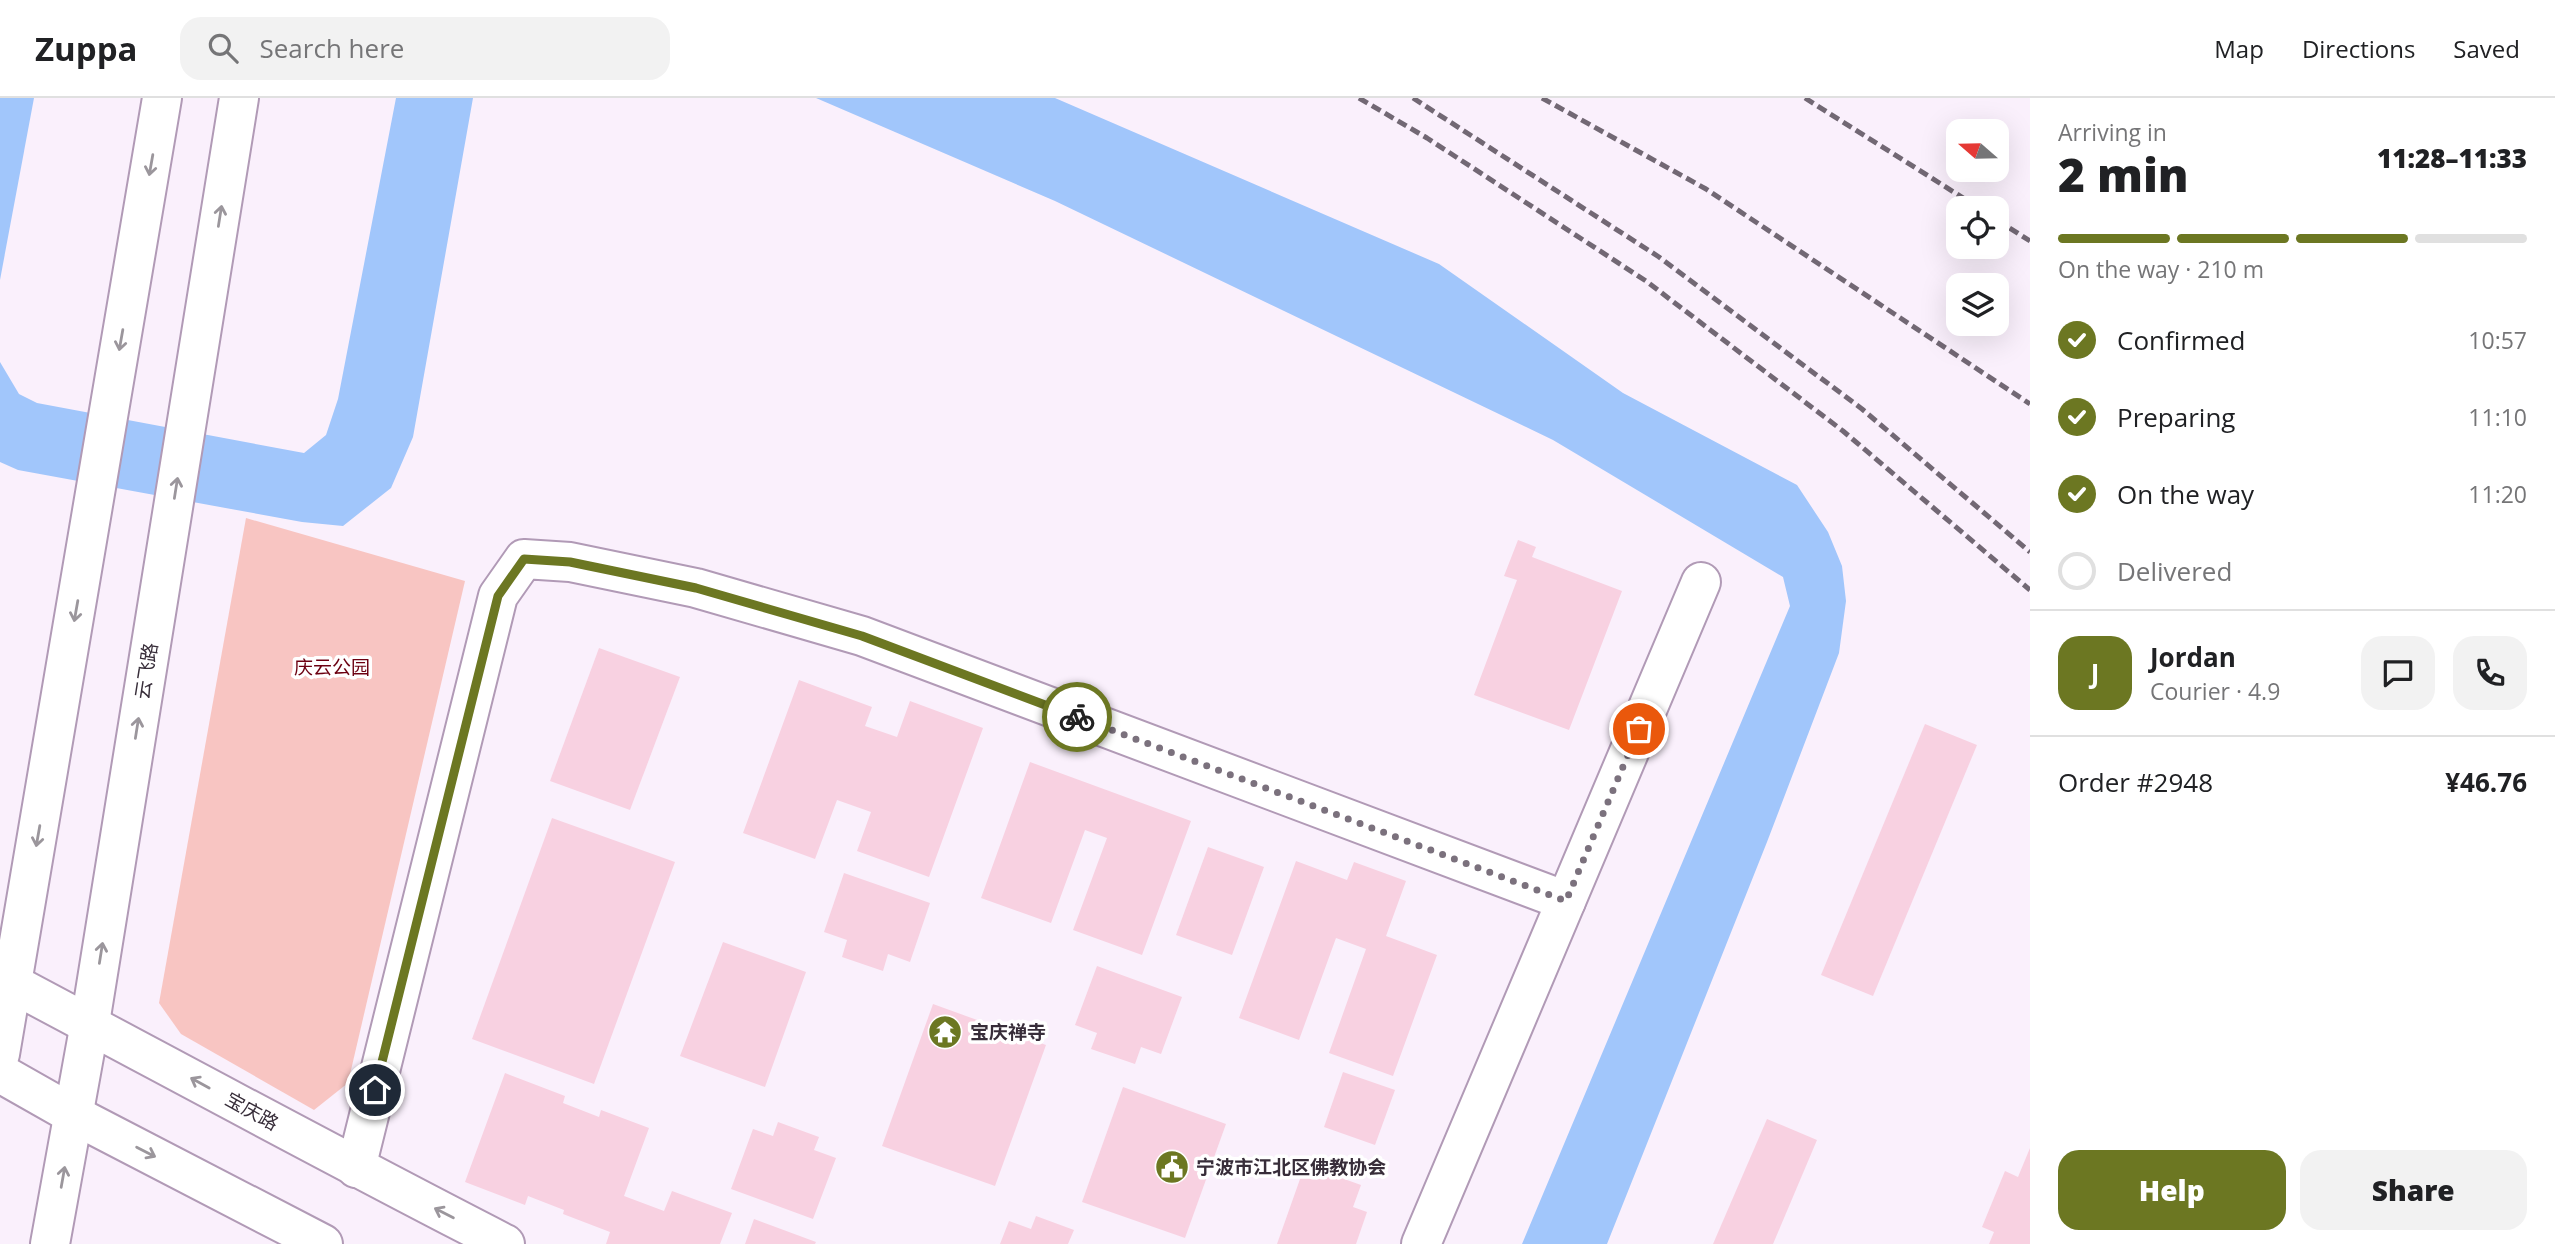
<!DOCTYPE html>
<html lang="en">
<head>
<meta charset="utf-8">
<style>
  body { margin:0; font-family:"Open Sans","Noto Sans SC",sans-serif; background:#f2f2f2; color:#202124; height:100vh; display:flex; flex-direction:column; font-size:26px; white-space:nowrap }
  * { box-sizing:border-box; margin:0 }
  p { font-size:23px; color:#757577 }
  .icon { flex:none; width:38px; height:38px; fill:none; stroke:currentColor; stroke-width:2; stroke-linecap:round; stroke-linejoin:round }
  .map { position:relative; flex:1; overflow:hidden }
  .sheet { display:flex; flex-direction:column; background:#fff; width:525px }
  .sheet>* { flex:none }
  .needle { width:46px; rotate:290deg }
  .fabs { position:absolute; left:1946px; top:21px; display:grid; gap:14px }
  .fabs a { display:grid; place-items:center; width:63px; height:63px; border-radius:14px; background:#fff; box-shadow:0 7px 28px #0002; font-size:35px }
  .pin { position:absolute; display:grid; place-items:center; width:60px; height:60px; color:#fff; margin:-30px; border:4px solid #fff; border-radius:50%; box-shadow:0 2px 7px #0007 }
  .courier { position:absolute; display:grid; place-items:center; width:70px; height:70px; margin:-35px; border:5px solid #6c7722; border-radius:50%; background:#fff; color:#222; box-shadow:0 2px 9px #0007 }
  .summary em { font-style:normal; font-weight:800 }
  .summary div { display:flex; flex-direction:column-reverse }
  .summary { display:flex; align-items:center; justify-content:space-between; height:119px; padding:0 28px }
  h1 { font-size:46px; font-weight:800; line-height:52px }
  .bar { display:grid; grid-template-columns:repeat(4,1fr); gap:10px 7px; align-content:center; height:84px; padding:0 28px }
  .bar i { height:9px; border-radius:5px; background:#e0e0e0 }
  .bar .selected { background:#6c7722 }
  .bar p { grid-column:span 4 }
  .line { display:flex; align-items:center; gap:18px; padding:0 28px; border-top:2px solid #e0e0e0 }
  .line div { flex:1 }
  .round { display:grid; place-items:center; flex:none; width:74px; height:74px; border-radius:21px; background:#f2f2f2 }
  ol { padding:0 28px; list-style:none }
  li { display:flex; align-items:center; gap:21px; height:77px }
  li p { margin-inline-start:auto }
  li .icon { padding:7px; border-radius:50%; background:#6c7722; color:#fff; stroke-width:4 }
  li:last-child { color:#757577 }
  li i { width:38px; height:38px; border:4px solid #e0e0e0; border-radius:50% }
  .primary-button { display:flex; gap:14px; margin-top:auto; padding:14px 28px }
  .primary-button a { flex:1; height:80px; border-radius:21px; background:#6c7722; color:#fff; font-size:28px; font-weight:800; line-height:80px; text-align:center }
  .primary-button a+a { background:#f2f2f2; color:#202124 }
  header { display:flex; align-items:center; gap:42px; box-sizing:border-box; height:98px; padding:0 35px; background:#fff; border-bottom:2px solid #e0e0e0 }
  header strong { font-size:33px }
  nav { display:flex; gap:38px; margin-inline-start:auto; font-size:24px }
  .search { width:490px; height:63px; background:#f2f2f2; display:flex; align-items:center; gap:18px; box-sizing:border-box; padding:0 24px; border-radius:21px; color:#757577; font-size:26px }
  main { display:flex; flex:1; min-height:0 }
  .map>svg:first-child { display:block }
</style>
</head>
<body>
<header>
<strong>Zuppa</strong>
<div class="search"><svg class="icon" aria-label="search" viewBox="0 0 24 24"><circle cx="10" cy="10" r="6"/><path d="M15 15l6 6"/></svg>Search here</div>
<nav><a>Map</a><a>Directions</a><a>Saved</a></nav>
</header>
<main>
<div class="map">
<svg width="2030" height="1146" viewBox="0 0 2030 1146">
  <rect width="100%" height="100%" fill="#faf0fc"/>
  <!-- green -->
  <polygon fill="#f8c5c2" points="246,420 465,483 348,985 314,1012 181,936 159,905"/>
  <!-- water -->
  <g fill="#a1c6fb">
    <polygon points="0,0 34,0 0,182"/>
    <polygon points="396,0 473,0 413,339 391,390 343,428 302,424 18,372 0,364 0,264 19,296 37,305 304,355 326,337 338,301"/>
    <polygon points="816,0 1055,0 1439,166 1623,295 1797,387 1828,434 1842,468 1846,503 1839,555 1767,744 1607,1146 1522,1146 1790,508 1783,479 1553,342 1055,103"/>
  </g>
  <!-- building -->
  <g fill="#f8d1e1">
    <polygon points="1518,442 1536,449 1532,459 1622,493 1569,632 1474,597 1517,482 1504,478"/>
    <polygon points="599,550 680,579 630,712 550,683"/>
    <polygon points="799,582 872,609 865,628 897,639 910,603 983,630 929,779 857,753 871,714 837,702 815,761 743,735"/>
    <polygon points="1925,626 1977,647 1873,898 1821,877"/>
    <polygon points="1030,664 1191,723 1142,857 1073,832 1107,740 1085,732 1051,825 981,800"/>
    <polygon points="552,720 675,764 594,986 472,941"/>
    <polygon points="1208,749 1264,769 1232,857 1176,837"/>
    <polygon points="1296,763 1347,782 1354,764 1406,783 1386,838 1437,857 1393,978 1329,955 1366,851 1336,840 1299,942 1239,920"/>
    <polygon points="844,775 930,805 910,864 888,856 883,873 842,859 847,842 824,834"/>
    <polygon points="723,844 806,874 765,989 680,958"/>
    <polygon points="1097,868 1182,899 1161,956 1141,949 1135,966 1091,951 1097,935 1075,927"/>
    <polygon points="933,906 1046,947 995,1088 882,1048"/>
    <polygon points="1343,974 1395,992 1375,1047 1324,1029"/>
    <polygon points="505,975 565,998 563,1005 599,1019 601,1012 649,1030 624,1098 664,1113 672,1093 732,1115 720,1146 606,1146 610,1134 563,1116 564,1112 528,1098 525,1107 465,1084"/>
    <polygon points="1123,989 1226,1026 1185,1140 1082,1104"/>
    <polygon points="1767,1021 1817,1042 1773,1146 1713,1146"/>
    <polygon points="778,1024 819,1039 814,1052 836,1060 813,1121 731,1091 753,1031 773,1038"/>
    <polygon points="2030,1050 2030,1146 1989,1146 1994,1134 1982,1129 2005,1073 2018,1079"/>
    <polygon points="1305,1067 1361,1087 1353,1109 1367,1114 1356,1146 1277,1146"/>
    <polygon points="1036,1118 1074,1132 1068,1146 1000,1146 1009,1123 1031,1131"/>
    <polygon points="754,1121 816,1144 815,1146 745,1146"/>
  </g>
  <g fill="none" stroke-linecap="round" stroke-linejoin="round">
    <!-- minor casing -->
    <g stroke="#b19ab6" stroke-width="42">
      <g id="minor">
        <polyline points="356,1070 498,498 524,461 570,464 696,490 862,538 1566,803"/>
        <polyline points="1421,1146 1701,484"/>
      </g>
    </g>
    <!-- major casing -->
    <g stroke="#b19ab6" stroke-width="42">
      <g id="major">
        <path d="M0,879C168,968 335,1059 505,1146"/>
        <polyline points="0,956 162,0"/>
        <polyline points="0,975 74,1017 323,1146"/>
        <polyline points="50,1146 90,925 239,0"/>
      </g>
    </g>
    <!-- minor -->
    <use href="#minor" stroke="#fff" stroke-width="38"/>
    <!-- major -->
    <use href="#major" stroke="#fff" stroke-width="38"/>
    <!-- rail -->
    <g stroke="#726874" stroke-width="5" stroke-dasharray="10 5" stroke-linecap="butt">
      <polyline points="1359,0 1427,40 1646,183 1843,333 2030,492"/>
      <polyline points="1413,0 1659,159 1862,311 2030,454"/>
      <polyline points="1542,0 1706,91 2030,306"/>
      <polyline points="1805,0 1979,110"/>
      <polyline points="1997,122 2030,143"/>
    </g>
  </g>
  <!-- one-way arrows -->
  <defs><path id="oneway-shaft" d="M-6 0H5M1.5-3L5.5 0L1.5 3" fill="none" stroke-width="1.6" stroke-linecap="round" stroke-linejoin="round" transform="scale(1.75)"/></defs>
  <g stroke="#9b969c">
    <use href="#oneway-shaft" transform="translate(151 67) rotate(100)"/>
    <use href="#oneway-shaft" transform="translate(220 118) rotate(-81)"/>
    <use href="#oneway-shaft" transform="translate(121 242) rotate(100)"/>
    <use href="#oneway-shaft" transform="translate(176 390) rotate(-81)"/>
    <use href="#oneway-shaft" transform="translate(76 513) rotate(100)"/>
    <use href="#oneway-shaft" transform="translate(137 630) rotate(-81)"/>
    <use href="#oneway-shaft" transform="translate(38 738) rotate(100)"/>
    <use href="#oneway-shaft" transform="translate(101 855) rotate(-81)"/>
    <use href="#oneway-shaft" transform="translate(200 985) rotate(-151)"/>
    <use href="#oneway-shaft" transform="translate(146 1054) rotate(27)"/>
    <use href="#oneway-shaft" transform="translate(63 1079) rotate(-80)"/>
    <use href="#oneway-shaft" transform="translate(444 1115) rotate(-153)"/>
  </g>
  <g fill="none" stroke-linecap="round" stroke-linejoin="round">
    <!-- done -->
    <polyline stroke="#7b717d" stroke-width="7" stroke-dasharray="0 12.6" points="1077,619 1566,803 1639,631"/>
    <!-- route -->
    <polyline stroke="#6c7722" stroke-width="9" points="375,992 498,498 524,461 570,464 696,490 862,538 1077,619"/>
  </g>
  <!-- icons -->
  <defs>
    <g id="temple-disc" transform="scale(1.75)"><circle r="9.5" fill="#6c7722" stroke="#fff"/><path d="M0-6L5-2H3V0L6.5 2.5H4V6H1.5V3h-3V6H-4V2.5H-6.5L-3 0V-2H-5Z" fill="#fff"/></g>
    <g id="civic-disc" transform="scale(1.75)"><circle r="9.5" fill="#6c7722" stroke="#fff"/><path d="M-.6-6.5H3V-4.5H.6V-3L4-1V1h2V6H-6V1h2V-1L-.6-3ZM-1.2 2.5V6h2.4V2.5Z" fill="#fff"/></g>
  </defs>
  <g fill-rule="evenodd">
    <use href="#temple-disc" x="945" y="934"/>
    <use href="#civic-disc" x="1172" y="1069"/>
  </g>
  <g text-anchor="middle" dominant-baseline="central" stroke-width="7" stroke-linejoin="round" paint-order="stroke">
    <!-- park labels -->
    <g font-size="19" fill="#6c0011" stroke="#fff">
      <text x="332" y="569">庆云公园</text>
    </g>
    <!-- street labels -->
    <g font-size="19" fill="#372d39" stroke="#fff">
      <text transform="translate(146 573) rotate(-81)">云飞路</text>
      <text transform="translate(252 1013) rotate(29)">宝庆路</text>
    </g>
    <!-- poi labels -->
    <g font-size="19" font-weight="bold" fill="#372d39" stroke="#fff" text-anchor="start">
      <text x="970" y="934">宝庆禅寺</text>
      <text x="1196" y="1069">宁波市江北区佛教协会</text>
    </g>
  </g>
</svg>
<div class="fabs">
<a><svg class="needle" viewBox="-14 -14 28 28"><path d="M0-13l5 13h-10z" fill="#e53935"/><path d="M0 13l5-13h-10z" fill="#757577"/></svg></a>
<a><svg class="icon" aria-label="locate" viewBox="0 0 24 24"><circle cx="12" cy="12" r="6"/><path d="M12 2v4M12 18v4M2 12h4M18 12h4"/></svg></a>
<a><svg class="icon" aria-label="layers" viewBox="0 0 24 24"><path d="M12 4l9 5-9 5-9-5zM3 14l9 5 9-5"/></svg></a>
</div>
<div class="pin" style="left:1639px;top:631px;background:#ea580c"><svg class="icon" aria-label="bag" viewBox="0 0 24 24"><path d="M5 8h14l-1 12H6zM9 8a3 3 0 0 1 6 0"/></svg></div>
<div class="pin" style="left:375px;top:992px;background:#1f2937"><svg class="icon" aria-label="home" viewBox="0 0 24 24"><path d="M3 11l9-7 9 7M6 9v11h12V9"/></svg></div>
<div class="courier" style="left:1077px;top:619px"><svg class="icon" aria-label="bike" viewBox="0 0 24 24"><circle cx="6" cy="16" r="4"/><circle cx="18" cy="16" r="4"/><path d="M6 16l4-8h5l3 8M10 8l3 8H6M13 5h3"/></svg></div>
</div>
<section class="sheet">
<div class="summary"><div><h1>2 min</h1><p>Arriving in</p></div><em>11:28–11:33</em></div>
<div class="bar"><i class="selected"></i><i class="selected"></i><i class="selected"></i><i></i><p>On the way · 210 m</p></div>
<ol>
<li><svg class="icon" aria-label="check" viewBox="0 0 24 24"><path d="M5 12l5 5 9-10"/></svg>Confirmed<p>10:57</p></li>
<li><svg class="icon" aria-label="check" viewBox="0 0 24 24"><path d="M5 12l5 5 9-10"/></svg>Preparing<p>11:10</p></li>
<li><svg class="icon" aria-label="check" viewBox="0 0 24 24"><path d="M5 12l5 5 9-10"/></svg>On the way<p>11:20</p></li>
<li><i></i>Delivered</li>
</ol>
<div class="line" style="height:126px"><b class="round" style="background:#6c7722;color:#fff">J</b><div><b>Jordan</b><p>Courier · 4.9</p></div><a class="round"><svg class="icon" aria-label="chat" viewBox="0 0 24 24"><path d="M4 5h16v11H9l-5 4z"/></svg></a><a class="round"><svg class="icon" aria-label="phone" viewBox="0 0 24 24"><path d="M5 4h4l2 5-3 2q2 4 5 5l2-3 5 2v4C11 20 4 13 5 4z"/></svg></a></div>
<div class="line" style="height:91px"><div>Order #2948</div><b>¥46.76</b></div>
<div class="primary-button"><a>Help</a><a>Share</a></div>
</section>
</main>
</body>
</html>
